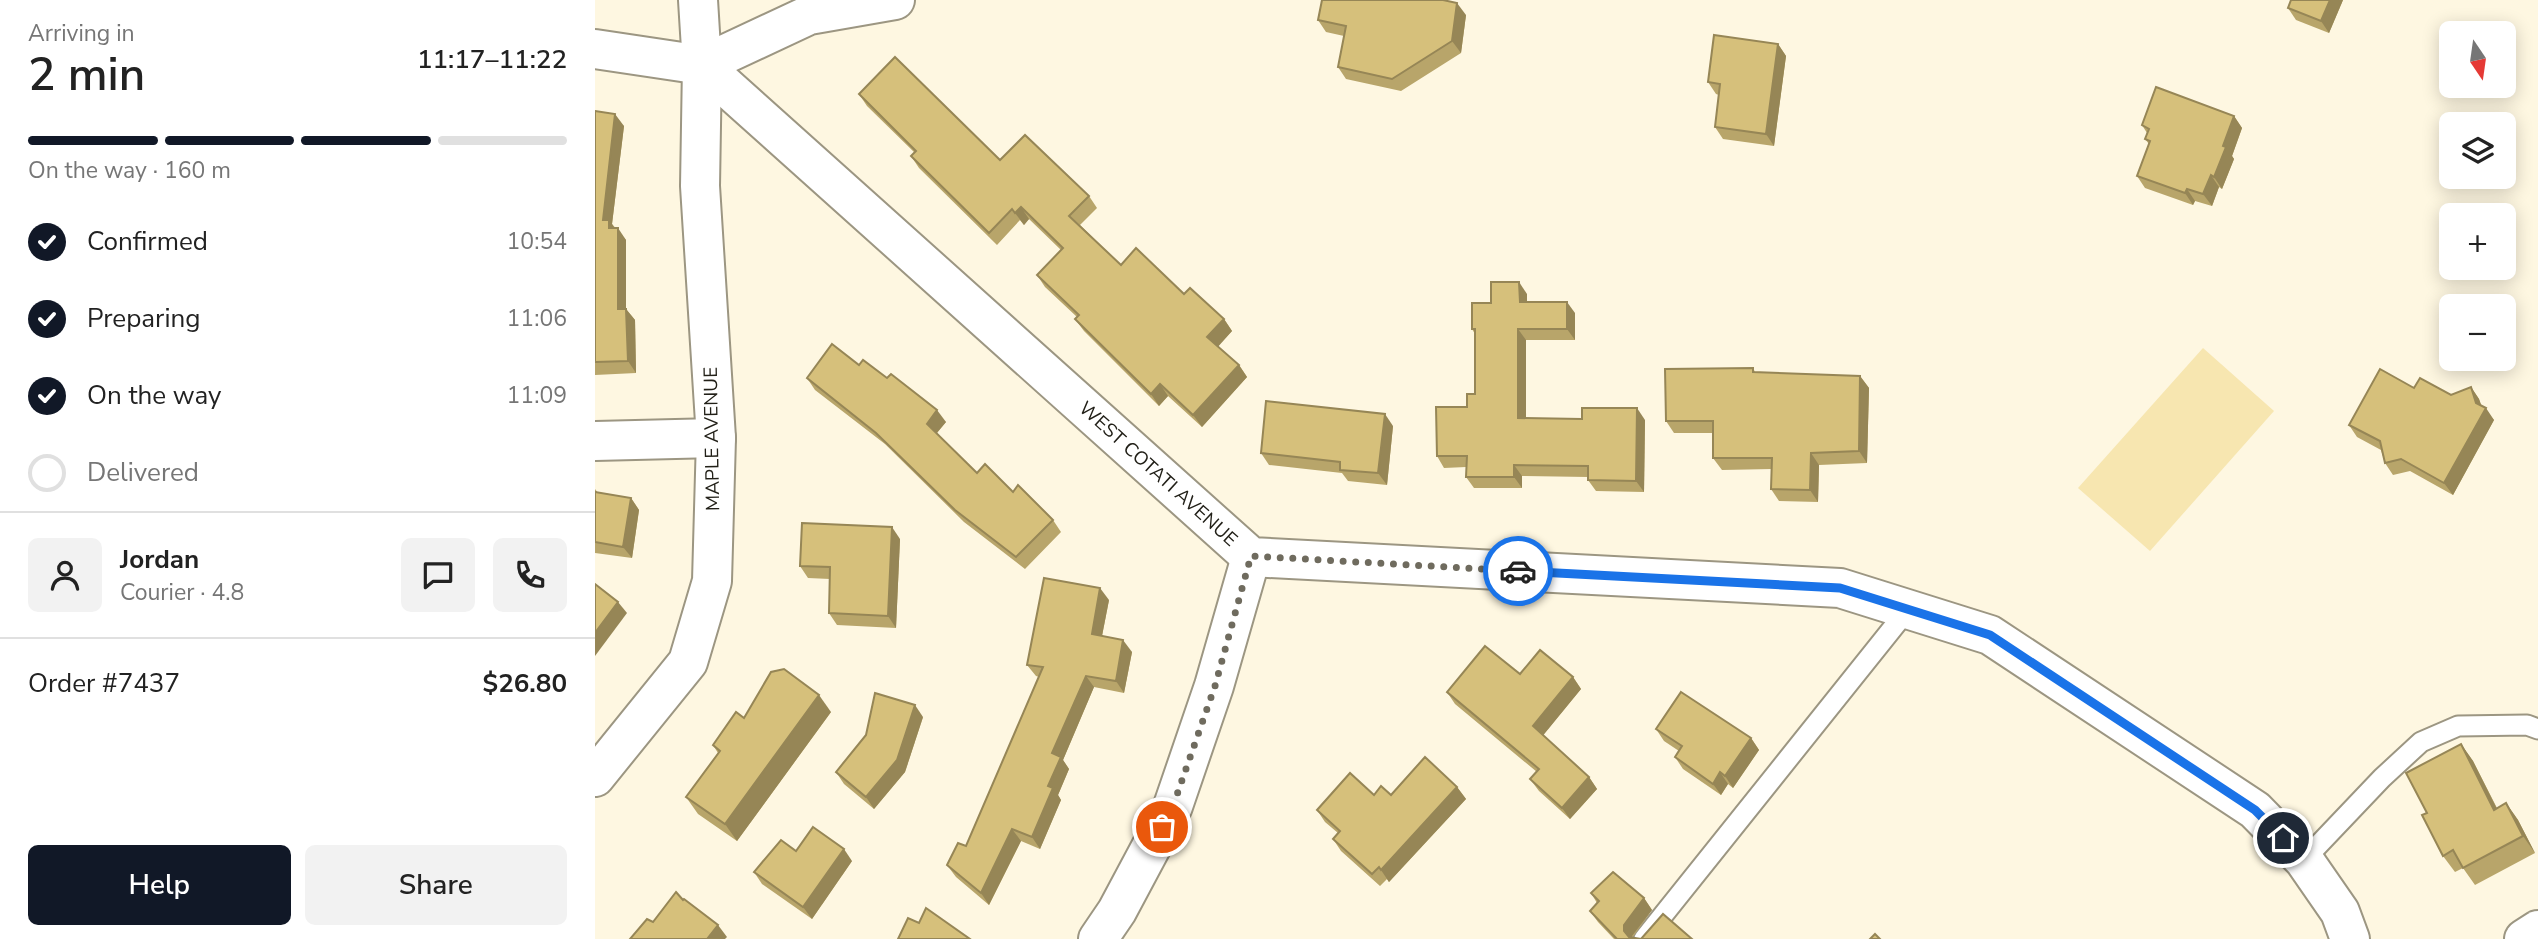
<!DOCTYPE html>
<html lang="en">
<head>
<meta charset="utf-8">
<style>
  body { margin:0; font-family:"Nunito Sans",sans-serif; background:#f2f2f2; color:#222; height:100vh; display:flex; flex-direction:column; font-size:26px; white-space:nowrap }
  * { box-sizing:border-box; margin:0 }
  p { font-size:23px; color:#767676 }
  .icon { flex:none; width:38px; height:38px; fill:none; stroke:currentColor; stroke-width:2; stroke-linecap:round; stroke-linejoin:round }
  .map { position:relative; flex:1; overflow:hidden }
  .sheet { display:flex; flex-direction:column; background:#fff; width:595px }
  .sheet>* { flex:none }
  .needle { width:46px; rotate:167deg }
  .tools { position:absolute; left:1844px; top:21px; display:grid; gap:14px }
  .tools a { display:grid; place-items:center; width:77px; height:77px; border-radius:10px; background:#fff; box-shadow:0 4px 18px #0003; font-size:35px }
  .pin { position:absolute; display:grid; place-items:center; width:60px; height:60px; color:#fff; margin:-30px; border:4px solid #fff; border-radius:50%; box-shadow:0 2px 7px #0007 }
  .courier { position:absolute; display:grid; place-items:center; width:70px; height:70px; margin:-35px; border:5px solid #1a73e8; border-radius:50%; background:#fff; color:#222; box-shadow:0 2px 9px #0007 }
  .head em { font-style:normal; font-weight:600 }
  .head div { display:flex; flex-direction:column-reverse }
  .head { display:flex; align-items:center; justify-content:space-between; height:119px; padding:0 28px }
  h1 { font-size:46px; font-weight:600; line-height:52px }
  .bar { display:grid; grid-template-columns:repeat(4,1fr); gap:10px 7px; align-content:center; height:84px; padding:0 28px }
  .bar i { height:9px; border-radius:5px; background:#e0e0e0 }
  .bar .selected { background:#111827 }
  .bar p { grid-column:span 4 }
  .line { display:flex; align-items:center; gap:18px; padding:0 28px; border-top:2px solid #e0e0e0 }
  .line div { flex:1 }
  .round { display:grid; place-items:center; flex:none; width:74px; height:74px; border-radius:10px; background:#f2f2f2 }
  ol { padding:0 28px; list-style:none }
  li { display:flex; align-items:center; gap:21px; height:77px }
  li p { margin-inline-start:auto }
  li .icon { padding:7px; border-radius:50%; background:#111827; color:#fff; stroke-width:4 }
  li:last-child { color:#767676 }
  li i { width:38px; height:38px; border:4px solid #e0e0e0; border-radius:50% }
  .action { display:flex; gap:14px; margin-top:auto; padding:14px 28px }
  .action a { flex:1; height:80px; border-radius:10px; background:#111827; color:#fff; font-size:28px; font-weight:600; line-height:80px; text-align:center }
  .action a+a { background:#f2f2f2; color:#222 }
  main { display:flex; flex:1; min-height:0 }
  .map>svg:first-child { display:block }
</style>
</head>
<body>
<main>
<section class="sheet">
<div class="head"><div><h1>2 min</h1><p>Arriving in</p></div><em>11:17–11:22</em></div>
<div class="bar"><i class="selected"></i><i class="selected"></i><i class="selected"></i><i></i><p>On the way · 160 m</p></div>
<ol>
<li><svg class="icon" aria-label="check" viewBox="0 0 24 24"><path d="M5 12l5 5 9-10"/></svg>Confirmed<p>10:54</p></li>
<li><svg class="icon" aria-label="check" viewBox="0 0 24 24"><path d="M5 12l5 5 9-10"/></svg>Preparing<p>11:06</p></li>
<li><svg class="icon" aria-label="check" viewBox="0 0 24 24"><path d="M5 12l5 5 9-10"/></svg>On the way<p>11:09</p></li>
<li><i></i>Delivered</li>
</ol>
<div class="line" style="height:126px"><a class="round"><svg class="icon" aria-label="person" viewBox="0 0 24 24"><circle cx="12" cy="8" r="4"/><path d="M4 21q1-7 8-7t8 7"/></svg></a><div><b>Jordan</b><p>Courier · 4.8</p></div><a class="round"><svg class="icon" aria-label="chat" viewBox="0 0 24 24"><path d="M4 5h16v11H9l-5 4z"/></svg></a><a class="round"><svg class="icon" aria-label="phone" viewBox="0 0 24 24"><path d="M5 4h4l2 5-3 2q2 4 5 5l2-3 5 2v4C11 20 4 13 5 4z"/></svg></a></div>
<div class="line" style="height:91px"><div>Order #7437</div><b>$26.80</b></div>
<div class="action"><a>Help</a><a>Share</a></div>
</section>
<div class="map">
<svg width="1943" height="939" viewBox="0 0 1943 939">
  <rect width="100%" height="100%" fill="#fef7e1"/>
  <!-- green -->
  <polygon fill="#f7e6b0" points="1608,348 1679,411 1555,551 1483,488"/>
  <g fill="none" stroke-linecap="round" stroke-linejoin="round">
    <!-- lane casing -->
    <g stroke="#9c9682" stroke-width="23">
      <g id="lane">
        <polyline points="1709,860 1787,778 1826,742 1863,726 1932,725 1943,729"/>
        <polyline points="1049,939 1313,609"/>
      </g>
    </g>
    <!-- street casing -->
    <g stroke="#9c9682" stroke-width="42">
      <g id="street">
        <polyline points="0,49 107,65 656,557 1245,588 1395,635 1660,810 1709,860 1745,912 1755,939"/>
        <polyline points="107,65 214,15 300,0"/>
        <polyline points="0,441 121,438"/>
        <polyline points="0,777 93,662 117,581 121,438 105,186 107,65 103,0"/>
        <polyline points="503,939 522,911 578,806 619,686 656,557"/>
        <polyline points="1929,939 1943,930"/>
      </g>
    </g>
    <!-- lane -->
    <use href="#lane" stroke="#fff" stroke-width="19"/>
    <!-- street -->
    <use href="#street" stroke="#fff" stroke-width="38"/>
  </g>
  <!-- wall -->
  <g fill="#b8a56a">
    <polygon points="1748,0 1734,33 1701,20 1693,8"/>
    <polygon points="871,15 866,53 806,91 751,79 743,67 749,36 731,32 723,20"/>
    <polygon points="1183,44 1191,56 1179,146 1128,139 1120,127 1124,95 1121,94 1113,82"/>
    <polygon points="264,94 405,160 494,196 502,208 485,225 526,265 589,294 629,319 637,331 623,346 644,365 652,377 607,427 573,396 564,406 489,331 480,319 482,317 450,287 442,275 466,250 434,219 429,225 425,220 402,245 324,168 316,156 320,153 272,106"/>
    <polygon points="0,111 29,126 17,224 31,240 31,309 40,320 41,373 0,375"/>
    <polygon points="1639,116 1647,128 1637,156 1639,159 1627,189 1624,187 1617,206 1600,201 1598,205 1550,188 1542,176 1554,144 1550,139 1552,133 1547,125"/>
    <polygon points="932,294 932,302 980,313 980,340 931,340 931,418 1050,420 1049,492 1001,491 993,480 993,477 927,476 927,488 879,488 871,477 871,467 849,468 842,456 880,394 880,334 877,329 896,303"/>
    <polygon points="264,365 351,422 342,433 382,473 418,492 458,520 466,532 430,569 369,522 290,444 220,390 212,378"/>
    <polygon points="1158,368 1160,372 1265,376 1274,388 1272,463 1224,465 1223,502 1184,501 1176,489 1177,469 1127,470 1118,458 1118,433 1079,433 1071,421"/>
    <polygon points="1876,387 1884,399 1886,406 1899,420 1858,495 1815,471 1798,475 1790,463 1786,450 1762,437 1754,425 1819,388 1856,395"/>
    <polygon points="798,426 792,485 753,481 747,473 674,465 666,453"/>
    <polygon points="0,489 3,493 36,498 44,510 37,558 0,553"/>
    <polygon points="305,539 301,628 242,625 234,613 235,579 213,578 205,566"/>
    <polygon points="514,600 507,636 537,652 529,693 499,687 468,760 474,769 463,795 466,800 445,849 426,841 394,905 361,877 352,865 371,846 444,677 441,676 432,665"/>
    <polygon points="925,674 978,677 986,689 948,735 994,777 1002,789 975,819 944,791 935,779 942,772 860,704 852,692"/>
    <polygon points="236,712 142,841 103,814 91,797 123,753 118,745 149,718"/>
    <polygon points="328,717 310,772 279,809 249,784 241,772"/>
    <polygon points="1061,729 1156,738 1164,750 1138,788 1133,784 1126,795 1088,769 1080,757 1084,751 1069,741"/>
    <polygon points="1866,744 1878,761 1902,808 1911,803 1923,820 1940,853 1880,885 1868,868 1860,872 1848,856 1832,813"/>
    <polygon points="862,787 871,799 794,882 792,879 785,886 746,851 738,839 743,833 730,822 722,810 779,795 796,795"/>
    <polygon points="257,861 217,919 167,884 159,872"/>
    <polygon points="996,893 1049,898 1057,910 1037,938 1097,939 1019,939 1003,922 995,911 1002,903"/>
  </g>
  <!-- shaded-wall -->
  <g fill="#968656">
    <polygon points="1735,0 1748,0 1734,33 1726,21"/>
    <polygon points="862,3 871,15 866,53 857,41"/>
    <polygon points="1183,44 1191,56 1179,146 1171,134"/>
    <polygon points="20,114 29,126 17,224 22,232 22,240 8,220"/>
    <polygon points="1639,116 1647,128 1637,156 1639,159 1627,189 1619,177 1628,146"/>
    <polygon points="1616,175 1624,187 1617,206 1608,194"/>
    <polygon points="1592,189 1600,201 1598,205 1590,193"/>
    <polygon points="426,207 434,219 429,225 420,213"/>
    <polygon points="23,228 31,240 31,321 23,309"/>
    <polygon points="924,282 932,294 932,314 925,302"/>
    <polygon points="972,302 980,313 980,340 972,329"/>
    <polygon points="31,309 40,320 41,373 33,361"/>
    <polygon points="629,319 637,331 621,349 612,337"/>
    <polygon points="923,329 931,340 931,430 923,418"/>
    <polygon points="644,365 652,377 607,427 598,415"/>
    <polygon points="1265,376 1274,388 1272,463 1264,451"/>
    <polygon points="565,384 573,396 564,406 556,394"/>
    <polygon points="1876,387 1884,399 1889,412 1891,408 1899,420 1858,495 1849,483 1881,403"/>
    <polygon points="1042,408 1050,420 1049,492 1041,481"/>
    <polygon points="342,410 351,422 340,435 332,424"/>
    <polygon points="790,414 798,426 792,485 783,473"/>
    <polygon points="1216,453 1224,465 1223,502 1215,490"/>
    <polygon points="919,465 927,476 927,488 919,477"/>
    <polygon points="36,498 44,510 37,558 28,547"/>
    <polygon points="297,527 305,539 301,628 293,616"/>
    <polygon points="505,588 514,600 505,646 497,634"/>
    <polygon points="23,602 32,613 0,656 0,633"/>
    <polygon points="528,640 537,652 529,693 521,681"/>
    <polygon points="491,676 499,687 468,760 474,769 463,795 466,800 445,849 437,837 453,786 457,753"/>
    <polygon points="978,677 986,689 946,738 938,726"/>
    <polygon points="224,695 236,712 142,841 130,824"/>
    <polygon points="320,705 328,717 310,772 279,809 271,797"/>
    <polygon points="1156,738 1164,750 1138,788 1130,776"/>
    <polygon points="1866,744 1878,761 1911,827 1899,810"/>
    <polygon points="1125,772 1133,784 1126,795 1118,784"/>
    <polygon points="994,777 1002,789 975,819 967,808"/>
    <polygon points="862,787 871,799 794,882 786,870"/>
    <polygon points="1911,803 1923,820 1940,853 1928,836"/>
    <polygon points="417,829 426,841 394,905 386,893"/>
    <polygon points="249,849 257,861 217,919 208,907"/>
    <polygon points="1049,898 1057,910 1037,936 1037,939 1035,939 1029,931 1029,925"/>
    <polygon points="123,925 132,937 130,939 112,939"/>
  </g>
  <!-- building -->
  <g fill="#d6c07b" stroke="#968656" stroke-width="2">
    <polygon points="727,0 848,0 862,3 857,41 797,79 743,67 751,26 723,20"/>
    <polygon points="1696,0 1735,0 1726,21 1693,8"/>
    <polygon points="1119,35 1183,44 1171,134 1120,127 1125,84 1113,82"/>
    <polygon points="300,57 405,160 430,135 494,196 474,216 526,265 541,248 589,294 595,288 629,319 612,337 644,365 598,415 565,384 556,394 480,319 484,315 442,275 468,248 426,207 420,213 417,209 394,233 316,156 321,151 264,94"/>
    <polygon points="1561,87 1639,116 1628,146 1631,147 1619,177 1616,175 1608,194 1592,189 1590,193 1542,176 1555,141 1550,139 1554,129 1547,125"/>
    <polygon points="0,111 20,114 8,220 14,220 14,228 23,228 23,309 31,309 33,361 0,362"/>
    <polygon points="896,282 924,282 925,302 972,302 972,329 923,329 923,418 987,419 987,408 1042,408 1041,481 993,480 993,466 919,465 919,477 871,477 872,456 842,456 841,407 872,407 872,394 880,394 880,329 877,329 877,303 896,303"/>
    <polygon points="237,344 264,365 268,360 292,378 296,374 342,410 332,424 382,473 390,464 418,492 423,485 458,520 421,557 360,510 281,433 212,378"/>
    <polygon points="1158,368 1158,372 1265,376 1264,451 1216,453 1215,490 1176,489 1177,458 1118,458 1118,421 1071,421 1070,369"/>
    <polygon points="1785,369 1819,388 1825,378 1856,395 1876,387 1881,403 1891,408 1849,483 1806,459 1790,463 1785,441 1754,425"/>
    <polygon points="671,401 790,414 783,473 745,470 745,462 666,453"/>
    <polygon points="0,492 36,498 28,547 0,542"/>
    <polygon points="207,523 297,527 293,616 234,613 235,567 205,566"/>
    <polygon points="449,578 505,588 497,634 528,640 521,681 491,676 457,753 466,757 453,786 458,788 437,837 417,829 386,893 352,865 363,843 371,846 448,667 432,665"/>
    <polygon points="0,584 23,602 0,633"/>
    <polygon points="890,646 925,674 945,650 978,677 938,726 994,777 967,808 935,779 944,769 852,692"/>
    <polygon points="189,669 224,695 130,824 91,797 125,751 118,745 141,712 149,718 176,672"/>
    <polygon points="1086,692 1156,738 1130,776 1125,772 1118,784 1080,757 1087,746 1061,729"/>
    <polygon points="280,693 320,705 302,760 271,797 241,772 271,735"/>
    <polygon points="1866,744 1899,810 1911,803 1928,836 1868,868 1858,850 1848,856 1827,815 1832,813 1811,773"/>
    <polygon points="830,757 862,787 786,870 784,867 777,874 738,839 745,831 722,810 755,773 779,795 786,786 796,795"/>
    <polygon points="218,827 249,849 208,907 159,872 186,840 201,851"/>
    <polygon points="1018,872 1049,898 1029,925 1029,931 1034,937 1046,939 1068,914 1097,939 1022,939 995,911 1004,901 996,893"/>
    <polygon points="81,892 88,900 89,899 123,925 112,939 35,939 52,919 58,922"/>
    <polygon points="331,908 375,939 303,939 313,918 324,923"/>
    <polygon points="1280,934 1285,939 1275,939"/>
  </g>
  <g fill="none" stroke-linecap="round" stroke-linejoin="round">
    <!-- done -->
    <polyline stroke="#6f6b5e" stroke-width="7" stroke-dasharray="0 12.6" points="567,827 578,806 620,686 656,556 923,571"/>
    <!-- route -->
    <polyline stroke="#1a73e8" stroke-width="9" points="923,571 1245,588 1395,635 1660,810 1688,838"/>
  </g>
  <g text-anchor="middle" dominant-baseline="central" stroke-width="6" stroke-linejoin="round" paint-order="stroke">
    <!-- street labels -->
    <g font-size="19" fill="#222018" stroke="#fff">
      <text transform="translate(117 439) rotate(-91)">MAPLE AVENUE</text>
      <text transform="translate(563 474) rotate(42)">WEST COTATI AVENUE</text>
    </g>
  </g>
</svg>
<div class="tools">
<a><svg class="needle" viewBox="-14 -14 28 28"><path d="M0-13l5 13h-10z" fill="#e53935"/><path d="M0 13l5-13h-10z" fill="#767676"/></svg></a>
<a><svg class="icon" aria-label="layers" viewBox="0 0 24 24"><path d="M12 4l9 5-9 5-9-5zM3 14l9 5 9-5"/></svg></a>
<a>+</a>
<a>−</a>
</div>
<div class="pin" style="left:567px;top:827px;background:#ea580c"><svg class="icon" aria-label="bag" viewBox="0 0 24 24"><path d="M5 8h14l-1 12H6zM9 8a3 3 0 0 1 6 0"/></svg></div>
<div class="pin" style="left:1688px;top:838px;background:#1f2937"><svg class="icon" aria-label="home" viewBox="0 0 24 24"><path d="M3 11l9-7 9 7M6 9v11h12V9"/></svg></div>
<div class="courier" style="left:923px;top:571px"><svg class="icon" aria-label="car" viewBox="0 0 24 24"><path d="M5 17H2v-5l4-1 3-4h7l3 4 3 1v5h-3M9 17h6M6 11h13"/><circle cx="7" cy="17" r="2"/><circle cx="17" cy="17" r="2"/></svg></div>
</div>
</main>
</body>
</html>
